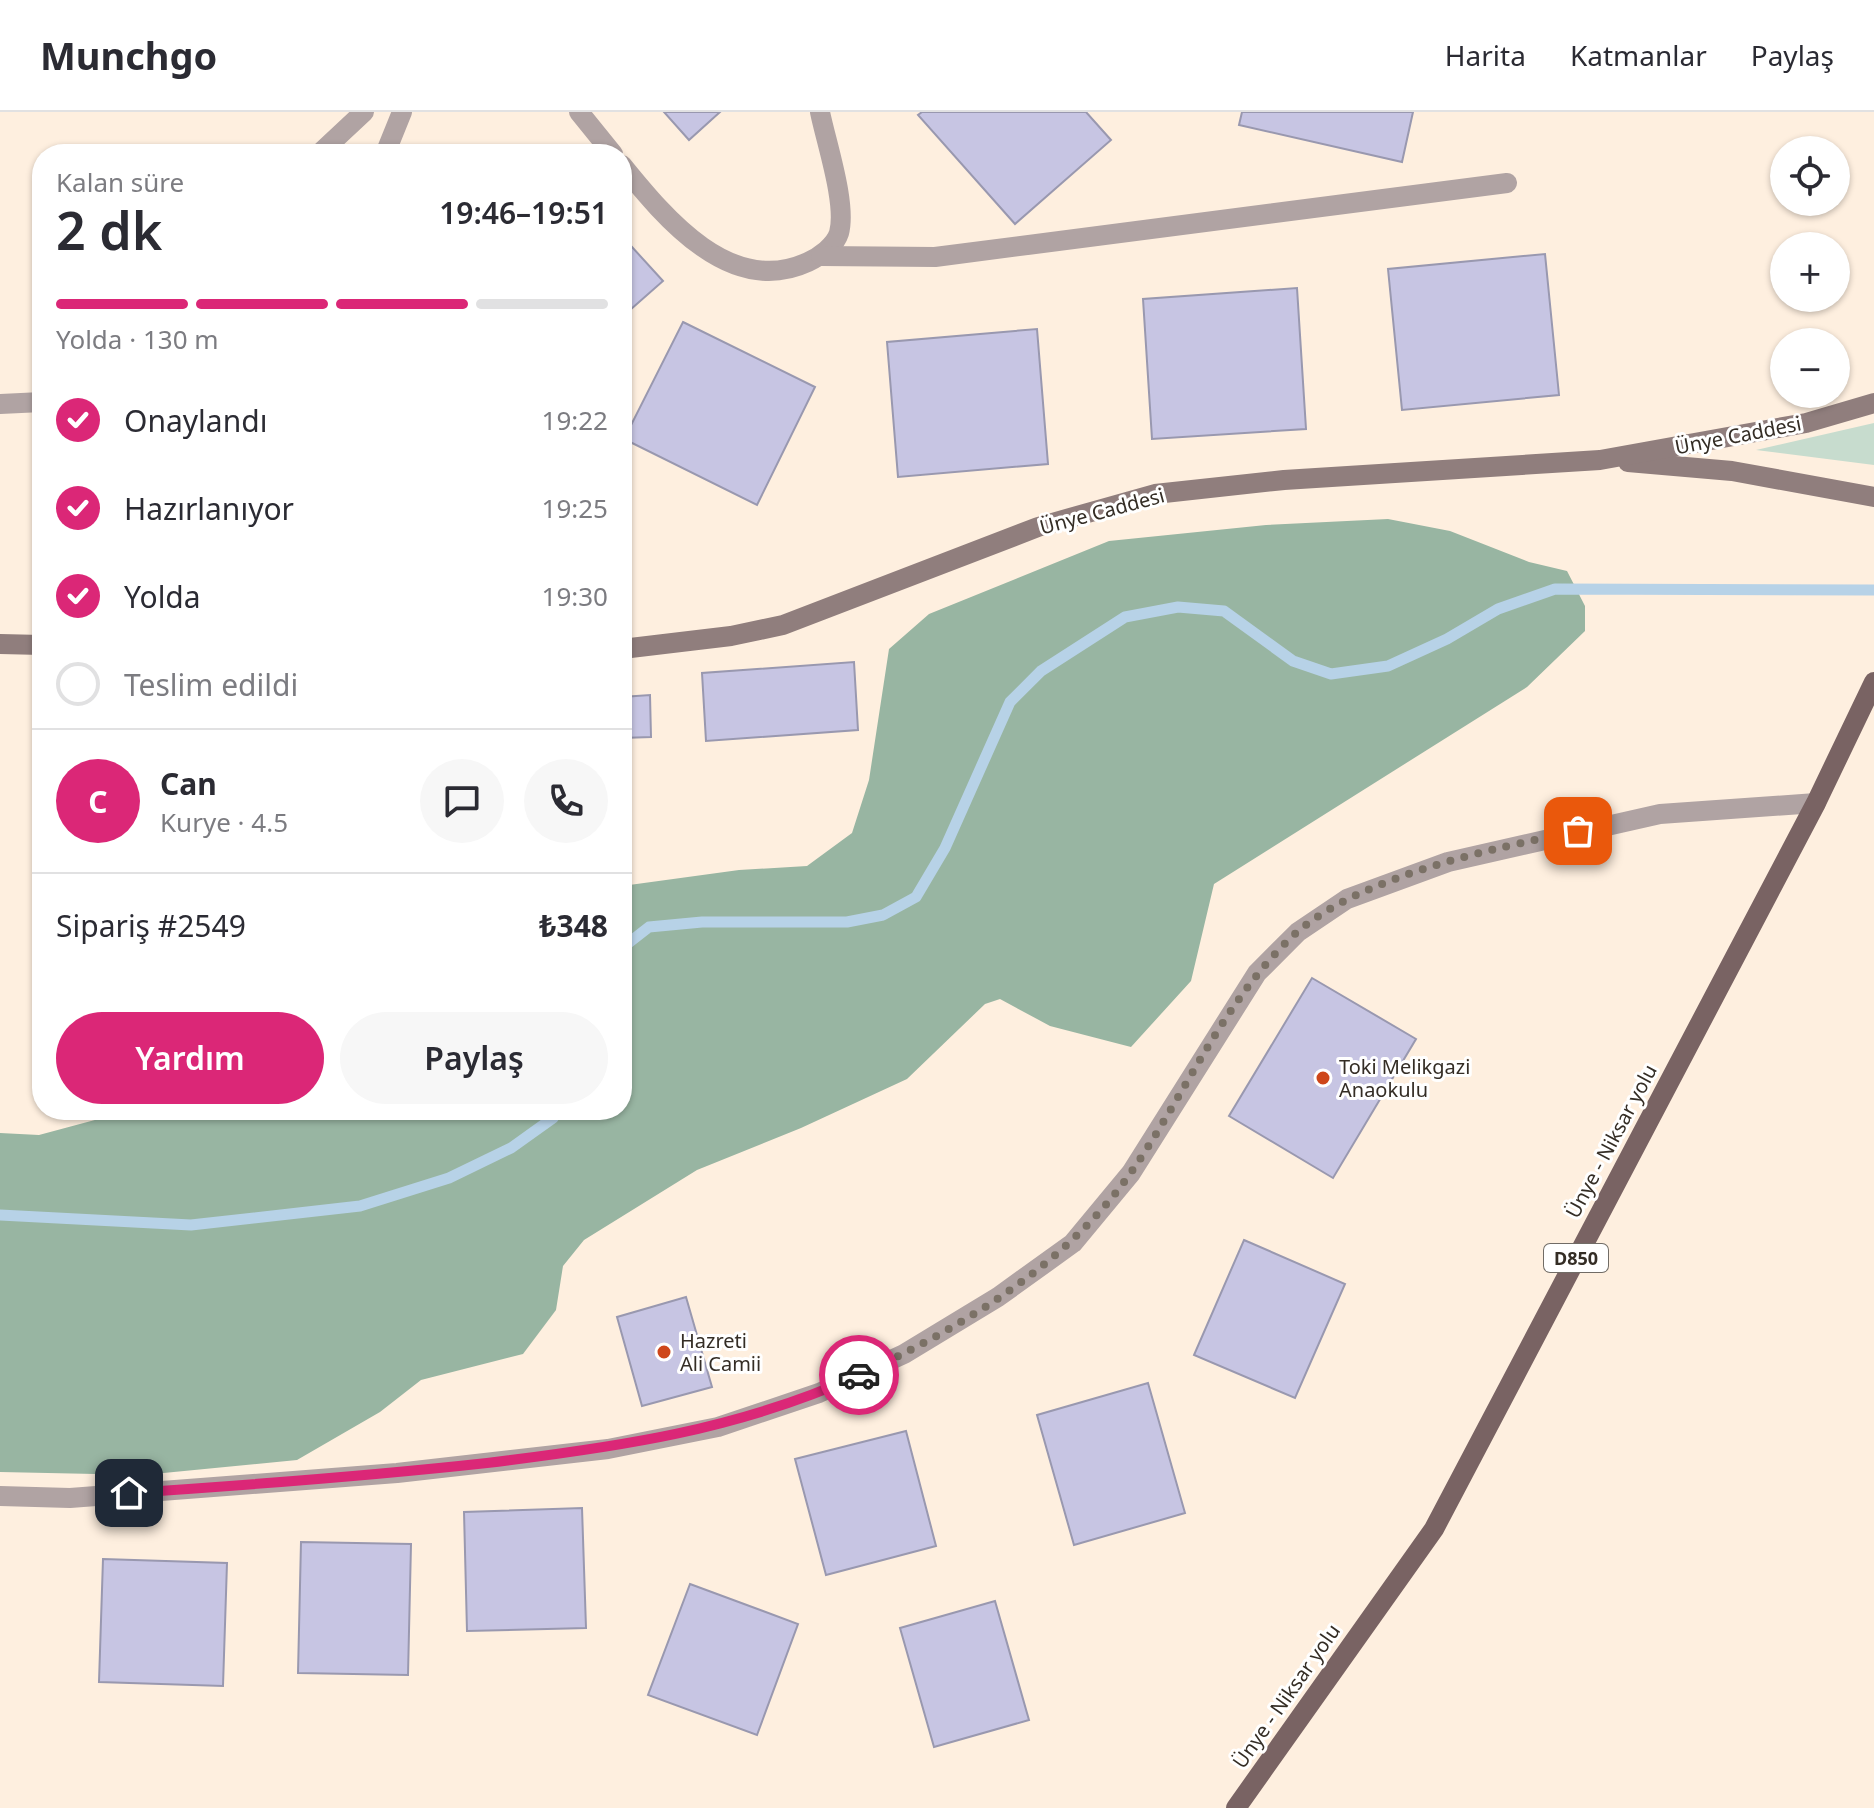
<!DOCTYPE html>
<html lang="tr">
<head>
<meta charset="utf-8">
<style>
  body { margin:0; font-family:"Noto Sans",sans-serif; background:#f7f7f7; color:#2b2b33; height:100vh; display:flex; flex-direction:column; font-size:30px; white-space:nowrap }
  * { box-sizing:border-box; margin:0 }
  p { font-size:26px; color:#7c7c81 }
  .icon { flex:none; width:44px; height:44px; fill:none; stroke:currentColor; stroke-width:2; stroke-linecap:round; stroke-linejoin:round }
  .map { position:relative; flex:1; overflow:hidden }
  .panel { position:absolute; left:32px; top:32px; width:600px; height:976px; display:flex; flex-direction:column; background:#fff; border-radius:32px; box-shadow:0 2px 6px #0004 }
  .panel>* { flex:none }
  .tools { position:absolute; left:1770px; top:24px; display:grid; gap:16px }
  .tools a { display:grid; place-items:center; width:80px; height:80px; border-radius:50%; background:#fff; box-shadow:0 2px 6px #0004; font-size:40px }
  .pin { position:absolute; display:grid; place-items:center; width:68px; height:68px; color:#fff; margin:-34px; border-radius:16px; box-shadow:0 4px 12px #0006 }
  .courier { position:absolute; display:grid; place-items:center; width:80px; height:80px; margin:-40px; border:6px solid #db2777; border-radius:50%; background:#fff; color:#222; box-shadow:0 2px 10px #0007 }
  .headline em { font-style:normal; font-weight:600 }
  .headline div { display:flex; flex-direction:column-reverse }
  .headline { display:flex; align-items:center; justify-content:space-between; height:136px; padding:0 24px }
  h1 { font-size:52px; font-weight:600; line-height:60px }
  .bar { display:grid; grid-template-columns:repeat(4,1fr); gap:12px 8px; align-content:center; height:96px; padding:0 24px }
  .bar i { height:10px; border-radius:6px; background:#e1e1e2 }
  .bar .on { background:#db2777 }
  .bar p { grid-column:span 4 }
  .line { display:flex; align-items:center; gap:20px; padding:0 24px; border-top:2px solid #e1e1e2 }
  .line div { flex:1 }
  .round { display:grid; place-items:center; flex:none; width:84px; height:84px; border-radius:42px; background:#f7f7f7 }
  ol { padding:0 24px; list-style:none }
  li { display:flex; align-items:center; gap:24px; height:88px }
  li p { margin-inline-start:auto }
  li .icon { padding:8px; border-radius:50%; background:#db2777; color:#fff; stroke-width:4 }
  li:last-child { color:#7c7c81 }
  li i { width:44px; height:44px; border:4px solid #e1e1e2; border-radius:50% }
  .action { display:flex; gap:16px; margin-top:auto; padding:16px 24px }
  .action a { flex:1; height:92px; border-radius:48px; background:#db2777; color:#fff; font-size:32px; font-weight:600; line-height:92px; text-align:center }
  .action a+a { background:#f7f7f7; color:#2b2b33 }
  header { display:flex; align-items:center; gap:48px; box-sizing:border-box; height:112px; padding:0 40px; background:#fff; border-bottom:2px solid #e1e1e2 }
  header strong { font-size:38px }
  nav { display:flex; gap:44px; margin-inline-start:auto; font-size:28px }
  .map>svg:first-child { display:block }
</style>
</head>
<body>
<header>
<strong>Munchgo</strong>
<nav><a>Harita</a><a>Katmanlar</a><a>Paylaş</a></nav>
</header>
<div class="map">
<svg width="1874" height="1696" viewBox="0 0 1874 1696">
  <rect width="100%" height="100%" fill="#feefdf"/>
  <!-- green -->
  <polygon fill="#c7dcce" points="1874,311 1874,353 1756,338"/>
  <!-- forest -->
  <polygon fill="#98b5a2" points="1388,407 1450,419 1529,450 1567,459 1585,494 1585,519 1527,575 1214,772 1191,869 1131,935 1050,914 1000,887 985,892 907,967 801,1016 697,1058 584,1128 563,1154 556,1198 523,1242 421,1268 380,1300 297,1348 143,1363 0,1360 0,1021 39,1023 132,998 622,998 622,774 739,758 807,754 852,721 869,668 889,537 929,502 1109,429 1266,413"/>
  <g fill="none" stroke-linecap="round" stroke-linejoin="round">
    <!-- stream -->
    <g stroke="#b7d2e7" stroke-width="11">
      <polyline points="622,836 649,815 702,810 847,810 883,803 916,785 945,736 1010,590 1041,559 1125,505 1178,495 1224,499 1293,549 1331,562 1388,554 1447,527 1498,497 1555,477 1874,478"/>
      <polyline points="0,1103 191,1113 360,1094 449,1066 511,1036 553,1006 558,998"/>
    </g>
  </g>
  <!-- building -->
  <g fill="#c7c5e3" stroke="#9998af" stroke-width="2">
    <polygon points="664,0 720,0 689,28"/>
    <polygon points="922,0 1086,0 1111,28 1015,112 918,3"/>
    <polygon points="1242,0 1413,0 1402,50 1239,13"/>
    <polygon points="622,124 663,169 622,205"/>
    <polygon points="1545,142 1559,283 1402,298 1388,157"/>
    <polygon points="1297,176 1306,317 1152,327 1143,187"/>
    <polygon points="683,210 815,275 757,393 624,327"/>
    <polygon points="1037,217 1048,352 898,365 887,230"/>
    <polygon points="854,550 858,618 706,629 702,561"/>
    <polygon points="650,583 651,625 622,626 622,585"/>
    <polygon points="37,600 42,600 42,750 36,750"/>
    <polygon points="1312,866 1416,927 1333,1066 1229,1004"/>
    <polygon points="1244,1128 1345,1172 1295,1286 1194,1243"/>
    <polygon points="686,1185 712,1275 642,1294 617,1205"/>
    <polygon points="1148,1271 1185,1401 1074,1433 1037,1303"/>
    <polygon points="906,1319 936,1434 826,1463 795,1347"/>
    <polygon points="582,1396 586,1516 467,1519 464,1400"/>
    <polygon points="301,1430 411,1432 408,1563 298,1561"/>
    <polygon points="103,1447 227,1451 223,1574 99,1570"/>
    <polygon points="690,1472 798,1512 757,1623 648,1583"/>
    <polygon points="995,1489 1029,1608 934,1635 900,1516"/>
  </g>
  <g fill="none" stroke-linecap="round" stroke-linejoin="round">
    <!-- street -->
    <g stroke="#b0a3a3" stroke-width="20">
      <polyline points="579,0 613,42"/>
      <polyline points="319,42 364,0"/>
      <polyline points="385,42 402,0"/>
      <path d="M622,53C665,106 731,186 808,150C819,145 835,134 839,121C847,92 826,30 820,0"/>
      <polyline points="821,144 935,145 1507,71"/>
      <polyline points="0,292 42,290"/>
      <polyline points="0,1384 70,1386 397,1361 608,1337 718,1315 819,1281 904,1242 998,1185 1073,1131 1131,1061 1257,861 1298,820 1347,787 1448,750 1660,702 1816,691"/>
    </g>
    <!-- secondary -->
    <g stroke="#907e7d" stroke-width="20">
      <polyline points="1628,350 1732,359 1874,385"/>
      <polyline points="0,532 42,533"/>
      <polyline points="622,537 731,524 783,513 1038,415 1155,382 1284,368 1600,348 1806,311 1874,291"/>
    </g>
    <!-- primary -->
    <polyline stroke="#796363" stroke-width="20" points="1236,1696 1434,1417 1816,691 1874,570"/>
  </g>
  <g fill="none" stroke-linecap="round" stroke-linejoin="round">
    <!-- done -->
    <path stroke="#7b7166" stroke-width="8" stroke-dasharray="0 14.4" d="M859,1263C961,1216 1067,1153 1132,1059C1186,981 1225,886 1296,821C1361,764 1494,736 1578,719"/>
    <!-- route -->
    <path stroke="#db2777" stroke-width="10" d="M129,1381C249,1373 368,1364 487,1351C618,1335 738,1318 859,1263"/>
  </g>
  <!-- markers -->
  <g fill="#ce461a" stroke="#fff" stroke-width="3">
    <circle cx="1323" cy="966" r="8"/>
    <circle cx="664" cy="1240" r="8"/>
  </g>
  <g text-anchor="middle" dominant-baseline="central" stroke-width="6" stroke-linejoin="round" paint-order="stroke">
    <!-- shield labels -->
    <rect fill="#fff" stroke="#716c66" stroke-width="2" x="1544" y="1132" width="64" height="28" rx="6"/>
    <g font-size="18" font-weight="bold" fill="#342d25">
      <text x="1576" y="1146">D850</text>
    </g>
    <!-- street labels -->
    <g font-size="20" fill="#342d25" stroke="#fff">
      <text transform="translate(1738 323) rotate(-11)">Ünye Caddesi</text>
      <text transform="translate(1102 399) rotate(-15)">Ünye Caddesi</text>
      <text transform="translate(1611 1029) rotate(-62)">Ünye - Niksar yolu</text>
      <text transform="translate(1286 1584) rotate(-55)">Ünye - Niksar yolu</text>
    </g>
    <!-- poi labels -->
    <g font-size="20" fill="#342d25" stroke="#fff" text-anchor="start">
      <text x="1339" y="954">Toki Melikgazi<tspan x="1339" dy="23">Anaokulu</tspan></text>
      <text x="680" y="1228">Hazreti<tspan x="680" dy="23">Ali Camii</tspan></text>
    </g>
  </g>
</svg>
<div class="tools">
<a><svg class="icon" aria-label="locate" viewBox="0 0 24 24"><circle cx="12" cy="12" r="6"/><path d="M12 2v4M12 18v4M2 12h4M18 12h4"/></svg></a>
<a>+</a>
<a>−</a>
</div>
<div class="pin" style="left:1578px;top:719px;background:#ea580c"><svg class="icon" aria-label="bag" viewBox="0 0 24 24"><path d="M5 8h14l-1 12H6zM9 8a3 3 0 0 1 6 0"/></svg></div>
<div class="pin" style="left:129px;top:1381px;background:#1f2937"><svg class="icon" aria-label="home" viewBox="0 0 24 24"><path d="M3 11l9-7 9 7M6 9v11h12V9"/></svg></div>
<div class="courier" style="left:859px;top:1263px"><svg class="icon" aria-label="car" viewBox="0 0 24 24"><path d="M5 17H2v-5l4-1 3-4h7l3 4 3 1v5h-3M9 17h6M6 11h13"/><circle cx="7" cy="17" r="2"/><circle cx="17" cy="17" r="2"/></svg></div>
<section class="panel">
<div class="headline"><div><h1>2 dk</h1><p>Kalan süre</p></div><em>19:46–19:51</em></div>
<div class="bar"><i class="on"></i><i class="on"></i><i class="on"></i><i></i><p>Yolda · 130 m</p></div>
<ol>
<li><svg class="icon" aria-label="check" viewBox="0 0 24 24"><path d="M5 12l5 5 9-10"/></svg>Onaylandı<p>19:22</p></li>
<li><svg class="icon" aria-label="check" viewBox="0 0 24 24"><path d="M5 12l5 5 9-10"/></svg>Hazırlanıyor<p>19:25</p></li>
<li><svg class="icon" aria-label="check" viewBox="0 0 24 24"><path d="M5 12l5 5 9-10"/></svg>Yolda<p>19:30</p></li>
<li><i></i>Teslim edildi</li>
</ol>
<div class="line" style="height:144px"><b class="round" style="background:#db2777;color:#fff">C</b><div><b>Can</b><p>Kurye · 4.5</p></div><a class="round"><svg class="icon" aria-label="chat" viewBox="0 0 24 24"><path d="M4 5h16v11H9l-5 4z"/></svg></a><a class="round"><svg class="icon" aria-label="phone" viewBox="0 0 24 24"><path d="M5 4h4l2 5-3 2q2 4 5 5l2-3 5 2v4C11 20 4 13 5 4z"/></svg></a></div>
<div class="line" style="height:104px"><div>Sipariş #2549</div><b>₺348</b></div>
<div class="action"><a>Yardım</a><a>Paylaş</a></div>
</section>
</div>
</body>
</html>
